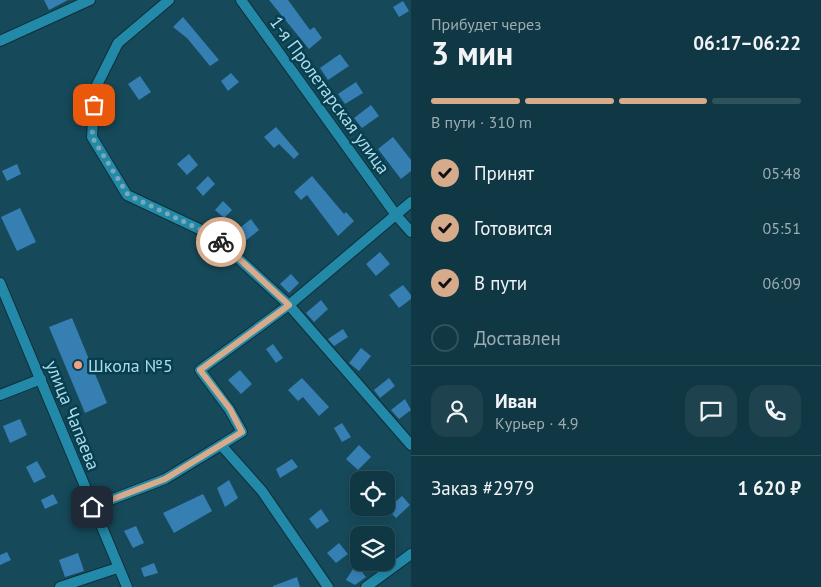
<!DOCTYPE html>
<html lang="ru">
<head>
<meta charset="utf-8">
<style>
  body { margin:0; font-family:"PT Sans",sans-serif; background:#1e434f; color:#f1f3f6; height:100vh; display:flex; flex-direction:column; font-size:19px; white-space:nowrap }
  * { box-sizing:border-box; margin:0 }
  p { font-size:16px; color:#9cacb2 }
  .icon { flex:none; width:28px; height:28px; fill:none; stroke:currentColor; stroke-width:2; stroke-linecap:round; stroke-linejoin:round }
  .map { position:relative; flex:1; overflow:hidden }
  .details { display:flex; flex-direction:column; background:#103844; width:410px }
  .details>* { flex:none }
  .fabs { position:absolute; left:350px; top:471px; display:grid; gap:10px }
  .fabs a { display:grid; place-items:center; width:45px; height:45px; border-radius:10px; background:#103844; box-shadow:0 2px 8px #0003,0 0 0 1px #30525d; font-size:25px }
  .pin { position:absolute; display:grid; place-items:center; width:42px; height:42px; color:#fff; margin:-21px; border-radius:10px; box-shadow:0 2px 8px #0006 }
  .courier { position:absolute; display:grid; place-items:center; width:50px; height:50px; margin:-25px; border:4px solid #d6ab8b; border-radius:50%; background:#fff; color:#222; box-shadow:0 1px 6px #0007 }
  .overview em { font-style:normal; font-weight:800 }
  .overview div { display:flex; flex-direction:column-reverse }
  .overview { display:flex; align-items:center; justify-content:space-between; height:85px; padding:0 20px }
  h1 { font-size:32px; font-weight:800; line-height:38px }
  .bar { display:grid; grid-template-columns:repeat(4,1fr); gap:8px 5px; align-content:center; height:60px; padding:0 20px }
  .bar i { height:6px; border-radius:4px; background:#30525d }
  .bar .selected { background:#d6ab8b }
  .bar p { grid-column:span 4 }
  .line { display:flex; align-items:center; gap:12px; padding:0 20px; border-top:1px solid #30525d }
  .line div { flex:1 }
  .round { display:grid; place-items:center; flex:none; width:52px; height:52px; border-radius:15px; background:#1e434f }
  ol { padding:0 20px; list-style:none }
  li { display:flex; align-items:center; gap:15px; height:55px }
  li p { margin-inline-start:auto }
  li .icon { padding:5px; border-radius:50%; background:#d6ab8b; color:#111; stroke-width:4 }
  li:last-child { color:#9cacb2 }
  li i { width:28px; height:28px; border:2px solid #30525d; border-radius:50% }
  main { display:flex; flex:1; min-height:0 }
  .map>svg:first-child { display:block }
</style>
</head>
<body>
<main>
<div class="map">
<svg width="411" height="587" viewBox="0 0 411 587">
  <rect width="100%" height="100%" fill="#164a5a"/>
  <!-- building -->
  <g fill="#367fb3">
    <polygon points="44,0 68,0 49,10"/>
    <polygon points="269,0 288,0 310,30 314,27 322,38 309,49"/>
    <polygon points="403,1 409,11 399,17 393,7"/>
    <polygon points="183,17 219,60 210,66 187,38 173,27"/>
    <polygon points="340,54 349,66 328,80 320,68"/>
    <polygon points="231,73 239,82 228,91 221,81"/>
    <polygon points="140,76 151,92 139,100 128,84"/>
    <polygon points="356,82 363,93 345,104 338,94"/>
    <polygon points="371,105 379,116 362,128 354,118"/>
    <polygon points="276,127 299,154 294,159 279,144 274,148 264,137"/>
    <polygon points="393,137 411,160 411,171 401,179 378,149"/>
    <polygon points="189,154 198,165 187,175 177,164"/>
    <polygon points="17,164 21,174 7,181 2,171"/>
    <polygon points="208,176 215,184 203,196 196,188"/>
    <polygon points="312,176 344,214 346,212 354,221 338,236 307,195 301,200 294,192"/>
    <polygon points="223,201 232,210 224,218 215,210"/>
    <polygon points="20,208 36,242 17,251 1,217"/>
    <polygon points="251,219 259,230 244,242 236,231"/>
    <polygon points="380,252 390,264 376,276 366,264"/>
    <polygon points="291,274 299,283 289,293 280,284"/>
    <polygon points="403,285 411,295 411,299 399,308 389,295"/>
    <polygon points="321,300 328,309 314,322 306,313"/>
    <polygon points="72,318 107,403 85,413 49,327"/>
    <polygon points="343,329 348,337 334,346 328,339"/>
    <polygon points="273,344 283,358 276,363 266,349"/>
    <polygon points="361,348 371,356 359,371 349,363"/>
    <polygon points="240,370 252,384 241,394 228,380"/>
    <polygon points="302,378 329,407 319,416 303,397 298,401 288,390"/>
    <polygon points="389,378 395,386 380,398 374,390"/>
    <polygon points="405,399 411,410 399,419 391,410"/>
    <polygon points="20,419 27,435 10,443 3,426"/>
    <polygon points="342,423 351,437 342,442 334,428"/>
    <polygon points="359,445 371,457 358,470 346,459"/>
    <polygon points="292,459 298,467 280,478 276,469"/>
    <polygon points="37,461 46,477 34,483 26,467"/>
    <polygon points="229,480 238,498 225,507 217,488"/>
    <polygon points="53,494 58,503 45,509 41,500"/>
    <polygon points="203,494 212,511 174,533 163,513"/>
    <polygon points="402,496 410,505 396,518 387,509"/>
    <polygon points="321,509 329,521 317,529 309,519"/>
    <polygon points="136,526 144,543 133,548 124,531"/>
    <polygon points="339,543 348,554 336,563 327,553"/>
    <polygon points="7,552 11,560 0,565 0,555"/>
    <polygon points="78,553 84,571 65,577 59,560"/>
    <polygon points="154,563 158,573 144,577 141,568"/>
    <polygon points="356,564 366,577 355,585 346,580"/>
    <polygon points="297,577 300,587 273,587 273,586"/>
  </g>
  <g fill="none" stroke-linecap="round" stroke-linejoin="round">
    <!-- street casing -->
    <g stroke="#0f2e38" stroke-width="12">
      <g id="street">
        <polyline points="169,0 118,43 95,89 92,137 127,195 214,236 289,305 411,445"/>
        <polyline points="241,0 396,215 411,232"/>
        <polyline points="0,41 90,0"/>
        <polyline points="0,283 127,587"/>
        <polyline points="0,395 41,379"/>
        <polyline points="221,445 242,432 229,409 200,370 289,305 411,202"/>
        <polyline points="92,507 165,479 221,445 262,491 328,587"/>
        <polyline points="60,587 117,568"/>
        <polyline points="366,587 411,554"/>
      </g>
    </g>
    <!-- street -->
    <use href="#street" stroke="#228aa8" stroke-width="10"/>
  </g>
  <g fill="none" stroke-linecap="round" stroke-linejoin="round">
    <!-- done -->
    <polyline stroke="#79a8b8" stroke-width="5" stroke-dasharray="0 9" points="94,105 92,137 128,195 214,236 221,242"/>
    <!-- route -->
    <polyline stroke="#d6ab8b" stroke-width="6" points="92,507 165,479 242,432 230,409 200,370 289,305 221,242"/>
  </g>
  <!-- markers -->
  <circle fill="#f2a07f" stroke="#063f4f" stroke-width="2" cx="78" cy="365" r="5"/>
  <g text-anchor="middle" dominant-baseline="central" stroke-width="5" stroke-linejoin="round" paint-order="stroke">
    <!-- street labels -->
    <g font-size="18" fill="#afdaea" stroke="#063f4f">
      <text transform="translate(330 95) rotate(54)">1-я Пролетарская улица</text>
      <text transform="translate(73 415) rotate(68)">улица Чапаева</text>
    </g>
    <!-- poi labels -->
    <g font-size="18" fill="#afdaea" stroke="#063f4f" text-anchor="start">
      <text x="88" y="365">Школа №5</text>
    </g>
  </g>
</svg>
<div class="fabs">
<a><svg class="icon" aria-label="locate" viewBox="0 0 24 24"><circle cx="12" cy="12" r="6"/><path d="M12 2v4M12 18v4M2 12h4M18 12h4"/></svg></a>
<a><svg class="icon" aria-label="layers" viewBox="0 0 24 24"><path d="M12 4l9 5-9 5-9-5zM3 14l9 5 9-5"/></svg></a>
</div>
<div class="pin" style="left:94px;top:105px;background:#ea580c"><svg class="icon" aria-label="bag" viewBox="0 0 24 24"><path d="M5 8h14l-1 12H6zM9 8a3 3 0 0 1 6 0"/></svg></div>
<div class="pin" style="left:92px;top:507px;background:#1f2937"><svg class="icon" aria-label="home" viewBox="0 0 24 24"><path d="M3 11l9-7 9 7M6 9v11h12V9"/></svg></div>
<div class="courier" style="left:221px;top:242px"><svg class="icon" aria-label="bike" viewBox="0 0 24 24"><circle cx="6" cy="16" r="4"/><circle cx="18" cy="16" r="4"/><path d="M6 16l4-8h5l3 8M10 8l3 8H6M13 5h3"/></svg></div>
</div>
<section class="details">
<div class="overview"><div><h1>3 мин</h1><p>Прибудет через</p></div><em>06:17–06:22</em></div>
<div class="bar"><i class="selected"></i><i class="selected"></i><i class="selected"></i><i></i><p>В пути · 310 m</p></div>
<ol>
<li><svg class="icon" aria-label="check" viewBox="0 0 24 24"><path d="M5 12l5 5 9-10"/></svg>Принят<p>05:48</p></li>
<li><svg class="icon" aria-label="check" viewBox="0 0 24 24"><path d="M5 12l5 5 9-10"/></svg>Готовится<p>05:51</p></li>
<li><svg class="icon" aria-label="check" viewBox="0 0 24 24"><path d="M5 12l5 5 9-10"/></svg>В пути<p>06:09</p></li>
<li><i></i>Доставлен</li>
</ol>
<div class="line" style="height:90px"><a class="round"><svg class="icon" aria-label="person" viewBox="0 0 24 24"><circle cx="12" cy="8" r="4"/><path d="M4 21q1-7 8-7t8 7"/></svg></a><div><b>Иван</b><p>Курьер · 4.9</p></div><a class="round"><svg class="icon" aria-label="chat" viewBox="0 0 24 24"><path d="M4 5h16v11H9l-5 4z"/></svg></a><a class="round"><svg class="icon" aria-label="phone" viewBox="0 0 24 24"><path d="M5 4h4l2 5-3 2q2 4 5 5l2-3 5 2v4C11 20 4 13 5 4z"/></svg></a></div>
<div class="line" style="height:65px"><div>Заказ #2979</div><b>1 620 ₽</b></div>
</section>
</main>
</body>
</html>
